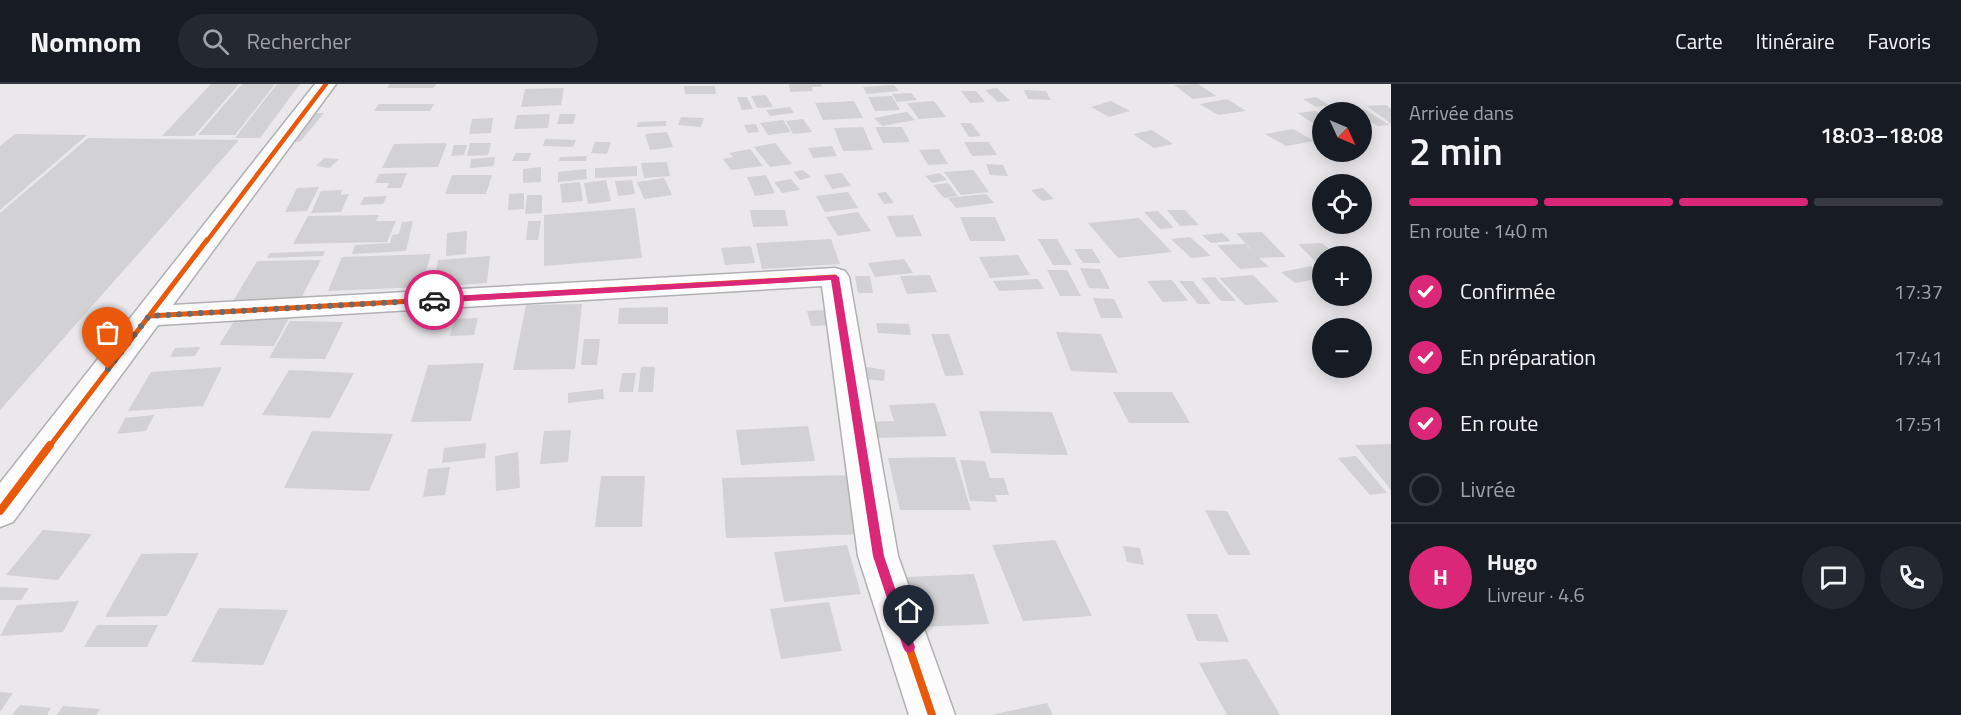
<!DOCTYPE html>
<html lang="fr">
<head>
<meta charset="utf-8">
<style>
  body { margin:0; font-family:"Titillium Web",sans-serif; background:#242831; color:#f1f3f6; height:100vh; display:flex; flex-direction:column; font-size:22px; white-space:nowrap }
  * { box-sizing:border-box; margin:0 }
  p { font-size:20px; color:#9ea1a6 }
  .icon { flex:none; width:33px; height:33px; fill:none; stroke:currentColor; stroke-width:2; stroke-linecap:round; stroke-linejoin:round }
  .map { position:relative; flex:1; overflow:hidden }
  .side { display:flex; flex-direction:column; background:#171b24; width:570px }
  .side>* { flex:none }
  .needle { width:39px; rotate:134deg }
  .controls { position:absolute; left:1312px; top:18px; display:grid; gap:12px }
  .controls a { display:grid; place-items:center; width:60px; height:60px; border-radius:50%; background:#171b24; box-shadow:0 3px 15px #0003; font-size:30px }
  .pin { position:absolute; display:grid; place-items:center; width:51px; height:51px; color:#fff; margin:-62px -26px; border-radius:50% 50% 50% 0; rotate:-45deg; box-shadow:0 0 6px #0007 }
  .pin .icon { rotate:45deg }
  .courier { position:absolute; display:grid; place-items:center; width:60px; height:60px; margin:-30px; border:4px solid #db2777; border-radius:50%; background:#fff; color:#222; box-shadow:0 2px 8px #0007 }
  .headline em { font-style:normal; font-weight:600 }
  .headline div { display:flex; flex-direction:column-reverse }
  .headline { display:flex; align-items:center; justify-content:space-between; height:102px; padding:0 18px }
  h1 { font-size:39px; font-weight:600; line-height:45px }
  .bar { display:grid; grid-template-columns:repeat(4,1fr); gap:9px 6px; align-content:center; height:72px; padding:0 18px }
  .bar i { height:8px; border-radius:4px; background:#363941 }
  .bar .current { background:#db2777 }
  .bar p { grid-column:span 4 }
  .line { display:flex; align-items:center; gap:15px; padding:0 18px; border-top:2px solid #363941 }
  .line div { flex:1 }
  .round { display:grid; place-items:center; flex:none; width:63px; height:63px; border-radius:32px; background:#242831 }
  ol { padding:0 18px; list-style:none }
  li { display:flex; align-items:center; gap:18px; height:66px }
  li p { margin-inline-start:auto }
  li .icon { padding:6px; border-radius:50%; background:#db2777; color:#fff; stroke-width:4 }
  li:last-child { color:#9ea1a6 }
  li i { width:33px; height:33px; border:3px solid #363941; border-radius:50% }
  header { display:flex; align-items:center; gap:36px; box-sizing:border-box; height:84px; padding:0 30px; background:#171b24; border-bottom:2px solid #363941 }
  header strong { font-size:28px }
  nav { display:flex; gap:33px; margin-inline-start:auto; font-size:21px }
  .search { width:420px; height:54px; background:#242831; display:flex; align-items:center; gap:15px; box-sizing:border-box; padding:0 21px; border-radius:33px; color:#9ea1a6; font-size:22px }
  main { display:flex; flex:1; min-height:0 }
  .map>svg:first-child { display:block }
</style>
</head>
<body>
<header>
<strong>Nomnom</strong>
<div class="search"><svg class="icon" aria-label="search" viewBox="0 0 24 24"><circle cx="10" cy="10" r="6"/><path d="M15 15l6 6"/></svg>Rechercher</div>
<nav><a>Carte</a><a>Itinéraire</a><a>Favoris</a></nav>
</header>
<main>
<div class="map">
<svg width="1391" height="631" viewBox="0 0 1391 631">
  <rect width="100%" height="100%" fill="#eae8eb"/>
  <!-- building -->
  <g fill="#d2d1d3">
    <polygon points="211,0 239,0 194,52 162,52"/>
    <polygon points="242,0 275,0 235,51 198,51"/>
    <polygon points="277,0 300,0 260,54 235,54"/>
    <polygon points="390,0 436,0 434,4 387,4"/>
    <polygon points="789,0 821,0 822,3 812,3 813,7 790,8"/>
    <polygon points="1198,0 1216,12 1193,15 1174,1"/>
    <polygon points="894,1 899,7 867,10 863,3"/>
    <polygon points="684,2 715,2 716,10 685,10"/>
    <polygon points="564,4 561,21 521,23 525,5"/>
    <polygon points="997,4 1010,17 998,18 985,6"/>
    <polygon points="1024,6 1046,7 1051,16 1028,15"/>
    <polygon points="961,7 976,7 985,18 970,19"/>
    <polygon points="911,9 917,16 897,18 892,10"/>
    <polygon points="766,11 773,23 757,24 751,12"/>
    <polygon points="892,12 900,26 875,27 868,13"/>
    <polygon points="737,13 747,13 753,25 742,26"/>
    <polygon points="1316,13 1329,21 1316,23 1303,15"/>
    <polygon points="1227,15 1246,27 1218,31 1200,20"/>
    <polygon points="854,17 863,34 823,36 815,19"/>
    <polygon points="934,17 946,33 919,35 907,19"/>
    <polygon points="1111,17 1130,27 1109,33 1091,23"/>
    <polygon points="379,20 434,20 430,27 374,27"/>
    <polygon points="1386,21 1391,25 1391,40 1367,22"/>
    <polygon points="790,23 794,29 770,32 766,26"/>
    <polygon points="1364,25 1390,41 1378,42 1362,33 1362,28 1352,26"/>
    <polygon points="1316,27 1323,32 1323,46 1298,29"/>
    <polygon points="907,28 915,36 882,42 874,34"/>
    <polygon points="312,29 324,29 300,58 287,57"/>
    <polygon points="550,30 548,44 514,45 517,31"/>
    <polygon points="560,30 576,30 573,40 557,40"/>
    <polygon points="681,33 704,34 701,43 678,41"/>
    <polygon points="493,34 491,49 469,50 472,35"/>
    <polygon points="803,35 812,48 793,50 786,37"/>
    <polygon points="783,36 791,48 768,51 760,39"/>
    <polygon points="666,37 666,42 637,43 638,38"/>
    <polygon points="960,39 971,39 981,52 969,53"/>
    <polygon points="756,40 759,48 748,49 744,41"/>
    <polygon points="863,43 873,66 843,67 834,44"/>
    <polygon points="875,43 902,43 910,58 883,59"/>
    <polygon points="1293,45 1314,57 1286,62 1265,50"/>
    <polygon points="1152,46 1173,60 1154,64 1133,50"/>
    <polygon points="667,48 673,63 650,66 645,50"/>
    <polygon points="15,50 87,51 0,126 0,62"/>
    <polygon points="88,54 239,56 0,326 0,129"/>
    <polygon points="545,55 576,56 573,63 543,62"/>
    <polygon points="595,58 611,58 607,70 591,69"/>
    <polygon points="964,58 989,58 997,71 972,72"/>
    <polygon points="447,59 438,83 382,84 394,60"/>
    <polygon points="470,59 491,59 488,71 467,72"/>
    <polygon points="775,59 792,80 770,83 754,63"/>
    <polygon points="454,61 467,61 464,71 451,72"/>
    <polygon points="832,62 837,72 813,74 808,64"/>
    <polygon points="750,65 763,82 731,86 723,75 733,73 729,69"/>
    <polygon points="939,65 948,80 928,81 919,66"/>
    <polygon points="516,69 531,69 528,77 512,77"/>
    <polygon points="587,72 586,77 559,77 560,73"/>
    <polygon points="495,73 494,82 470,84 471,75"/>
    <polygon points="324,74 339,75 330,84 316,82"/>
    <polygon points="667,78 670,92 644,94 641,79"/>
    <polygon points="986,80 1003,81 1008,92 990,91"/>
    <polygon points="637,82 637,92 595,94 595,84"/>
    <polygon points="541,83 541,98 523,99 523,85"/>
    <polygon points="586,85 587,95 558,98 558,88"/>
    <polygon points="803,86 811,93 800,96 793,88"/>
    <polygon points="973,86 989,108 961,111 944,88"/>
    <polygon points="407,89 401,104 387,104 389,99 375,99 379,90"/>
    <polygon points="842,89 851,102 832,105 824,91"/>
    <polygon points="940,89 947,96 932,99 925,92"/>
    <polygon points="452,91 492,91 486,110 445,110"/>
    <polygon points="766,91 775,109 755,112 747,93"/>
    <polygon points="664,94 672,111 644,115 637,98"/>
    <polygon points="791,95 800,106 782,109 774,98"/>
    <polygon points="606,96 611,117 588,120 584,99"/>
    <polygon points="632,96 635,110 618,112 615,97"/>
    <polygon points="580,98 583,117 562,119 560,100"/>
    <polygon points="948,99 958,112 944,114 933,101"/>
    <polygon points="319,103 307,127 285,128 297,104"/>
    <polygon points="1043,104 1054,115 1042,117 1031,106"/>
    <polygon points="342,106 341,111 349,110 341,128 311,129 321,107"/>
    <polygon points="848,108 858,124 825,128 816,112"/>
    <polygon points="886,108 894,119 884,120 877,109"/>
    <polygon points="524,109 524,125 508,126 509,110"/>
    <polygon points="986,110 994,119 956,124 948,114"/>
    <polygon points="527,111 542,111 542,129 525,130"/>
    <polygon points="387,112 383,120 360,121 364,113"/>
    <polygon points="635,124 642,174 544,182 544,131"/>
    <polygon points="750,126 785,126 788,142 753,143"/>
    <polygon points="1167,126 1185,126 1199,141 1180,142"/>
    <polygon points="1158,127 1174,144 1160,145 1144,128"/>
    <polygon points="858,128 871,147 838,152 826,133"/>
    <polygon points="379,131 376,137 396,137 387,158 293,160 308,132"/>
    <polygon points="913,131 922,152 896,153 887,132"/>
    <polygon points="960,133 995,133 1006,157 970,157"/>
    <polygon points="1139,134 1172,168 1118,174 1088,139"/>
    <polygon points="413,137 406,167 352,170 355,161 390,159 392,151 399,150 402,138"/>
    <polygon points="528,137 541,137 538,156 526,156"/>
    <polygon points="467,147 466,170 446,172 447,149"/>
    <polygon points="1262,148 1286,173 1259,174 1269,183 1240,185 1217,161 1245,160 1254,169 1236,149"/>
    <polygon points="1222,149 1231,157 1211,159 1202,151"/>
    <polygon points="1190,153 1211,172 1191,174 1171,155"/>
    <polygon points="831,155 840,180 762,185 756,159"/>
    <polygon points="1038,155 1057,155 1072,181 1053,181"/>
    <polygon points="1322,159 1337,172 1323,172 1323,176 1315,177 1298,160"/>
    <polygon points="751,162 755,179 725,181 721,164"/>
    <polygon points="1074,165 1092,165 1101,179 1083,179"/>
    <polygon points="325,167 323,172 267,174 270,169"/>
    <polygon points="431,170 421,203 328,207 342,173"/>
    <polygon points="1018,171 1030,191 990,194 979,173"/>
    <polygon points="490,172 487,199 434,203 438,176"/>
    <polygon points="904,175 913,189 875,193 868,179"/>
    <polygon points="321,176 297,222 229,224 257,177"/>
    <polygon points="1311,182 1323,194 1295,199 1281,188"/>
    <polygon points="1080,184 1100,185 1110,205 1089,204"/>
    <polygon points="1047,186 1067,186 1081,212 1060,212"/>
    <polygon points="930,191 937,208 907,210 900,192"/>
    <polygon points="1253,191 1279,218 1245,221 1219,194"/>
    <polygon points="855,192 870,192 873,209 858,209"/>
    <polygon points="1215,193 1236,217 1221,217 1201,194"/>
    <polygon points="1038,195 1044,205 999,207 993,197"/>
    <polygon points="1172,196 1188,217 1163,218 1147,197"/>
    <polygon points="1179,197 1193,197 1211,220 1198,220"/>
    <polygon points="1093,214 1114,215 1123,234 1101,234"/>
    <polygon points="582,220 575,285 513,286 526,221"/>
    <polygon points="668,223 668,240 618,240 619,224"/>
    <polygon points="825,226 830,241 811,242 807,227"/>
    <polygon points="236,234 289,234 274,262 219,261"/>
    <polygon points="478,234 474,251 450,252 455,235"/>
    <polygon points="290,237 343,238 325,275 269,274"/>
    <polygon points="876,239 909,240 911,251 878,249"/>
    <polygon points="1056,248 1101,250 1118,289 1071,287"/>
    <polygon points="931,250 949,250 964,291 945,292"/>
    <polygon points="584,255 600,255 597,281 581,281"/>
    <polygon points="200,263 195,272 170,273 175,264"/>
    <polygon points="484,279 471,337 411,338 428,281"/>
    <polygon points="222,283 203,322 128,327 151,288"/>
    <polygon points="641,283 655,283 653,308 638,308"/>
    <polygon points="866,283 885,286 884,297 865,295"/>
    <polygon points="289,286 354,289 330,334 262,331"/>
    <polygon points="622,289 636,289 633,308 619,308"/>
    <polygon points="603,305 604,315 568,319 568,309"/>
    <polygon points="1113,308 1172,308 1190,339 1129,339"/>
    <polygon points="935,319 947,352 873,354 869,338 894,337 889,321"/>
    <polygon points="979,327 1052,328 1068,371 991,369"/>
    <polygon points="154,331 146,347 117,350 125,334"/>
    <polygon points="808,342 815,377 741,381 736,346"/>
    <polygon points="571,346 568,378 540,380 544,347"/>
    <polygon points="312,347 393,350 369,407 284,404"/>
    <polygon points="486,359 485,374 442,379 444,364"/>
    <polygon points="1391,360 1391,406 1355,361"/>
    <polygon points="518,368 520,404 496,407 495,372"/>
    <polygon points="1356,372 1387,409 1370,411 1338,374"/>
    <polygon points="955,373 971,426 900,426 888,374"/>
    <polygon points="960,376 985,377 990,394 1004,394 1009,411 995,411 997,418 970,417"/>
    <polygon points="450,383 445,411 423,413 428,385"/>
    <polygon points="855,391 868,450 726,454 722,394"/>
    <polygon points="601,392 645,392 642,443 595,443"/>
    <polygon points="1205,426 1227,427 1251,471 1228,471"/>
    <polygon points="43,446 92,450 58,496 6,491"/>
    <polygon points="1055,456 1092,532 1023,537 992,461"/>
    <polygon points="847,461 861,510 784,518 774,468"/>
    <polygon points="1123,462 1140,464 1144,481 1127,478"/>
    <polygon points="199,469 167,532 105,533 141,470"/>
    <polygon points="974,490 989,540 920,543 907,493"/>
    <polygon points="0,503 29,504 21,516 0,516"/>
    <polygon points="79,517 63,548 0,552 17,521"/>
    <polygon points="829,518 842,567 781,575 770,525"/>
    <polygon points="219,524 288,526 263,581 191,578"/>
    <polygon points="1186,530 1217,530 1229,558 1197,557"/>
    <polygon points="97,541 158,541 147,563 84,563"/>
    <polygon points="1247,575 1280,631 1227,631 1199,579"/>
    <polygon points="0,608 13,609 0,628"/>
    <polygon points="1047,619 1053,631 995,631 995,630"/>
    <polygon points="20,621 51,624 47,631 12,631"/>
    <polygon points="63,622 100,625 96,631 57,631"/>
  </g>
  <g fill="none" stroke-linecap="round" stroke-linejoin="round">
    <!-- street casing -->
    <g stroke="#b1b0b2" stroke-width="3">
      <polygon id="street" points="315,0 336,0 173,221 835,184 845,187 849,193 898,472 955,631 909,631 858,472 822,202 158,241 13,438 0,443 0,399"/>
    </g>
    <!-- street -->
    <use href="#street" fill="#fcfcfc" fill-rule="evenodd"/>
    <!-- cycleway-far2 casing -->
    <g stroke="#fff" stroke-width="8">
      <polyline id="cycleway-far2" points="206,158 326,0"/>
    </g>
    <!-- cycleway-far1 casing -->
    <g stroke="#fff" stroke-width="9">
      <g id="cycleway-far1">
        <polyline points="149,232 835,193 861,363"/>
        <polyline points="49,363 207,156"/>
      </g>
    </g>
    <!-- cycleway casing -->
    <g stroke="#fff" stroke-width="11">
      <g id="cycleway">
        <polyline points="861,361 878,472 932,631"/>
        <polyline points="0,427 50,361"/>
      </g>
    </g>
    <!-- cycleway-far2 -->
    <use href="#cycleway-far2" stroke="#e8590c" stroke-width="4.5"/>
    <!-- cycleway-far1 -->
    <use href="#cycleway-far1" stroke="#e8590c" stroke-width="5"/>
    <!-- cycleway -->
    <use href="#cycleway" stroke="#e8590c" stroke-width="8"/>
  </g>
  <!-- route -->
  <polygon fill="#db2777" points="835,191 839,193 884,472 915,563 914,567 909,569 905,567 903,563 873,472 831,196 434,219 430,216 434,213"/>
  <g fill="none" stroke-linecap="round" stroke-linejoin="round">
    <!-- done -->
    <polyline stroke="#6c6a6c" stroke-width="6" stroke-dasharray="0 10.8" points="108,285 149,232 434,216"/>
  </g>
</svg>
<div class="controls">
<a><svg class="needle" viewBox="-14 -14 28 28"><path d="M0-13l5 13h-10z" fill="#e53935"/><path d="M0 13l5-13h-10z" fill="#9ea1a6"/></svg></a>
<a><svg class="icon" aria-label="locate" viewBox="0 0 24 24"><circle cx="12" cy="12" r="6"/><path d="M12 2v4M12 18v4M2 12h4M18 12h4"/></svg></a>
<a>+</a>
<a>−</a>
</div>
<div class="pin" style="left:108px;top:285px;background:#ea580c"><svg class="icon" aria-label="bag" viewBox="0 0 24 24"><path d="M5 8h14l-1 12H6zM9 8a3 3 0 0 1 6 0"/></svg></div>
<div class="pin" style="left:909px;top:563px;background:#1f2937"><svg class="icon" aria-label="home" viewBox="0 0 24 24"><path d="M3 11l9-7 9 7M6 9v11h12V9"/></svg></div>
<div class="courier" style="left:434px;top:216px"><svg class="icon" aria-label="car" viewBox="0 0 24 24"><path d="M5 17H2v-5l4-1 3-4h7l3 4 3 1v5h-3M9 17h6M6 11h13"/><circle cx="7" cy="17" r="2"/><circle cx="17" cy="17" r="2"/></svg></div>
</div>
<section class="side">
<div class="headline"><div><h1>2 min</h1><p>Arrivée dans</p></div><em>18:03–18:08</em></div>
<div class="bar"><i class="current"></i><i class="current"></i><i class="current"></i><i></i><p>En route · 140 m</p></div>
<ol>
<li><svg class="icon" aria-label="check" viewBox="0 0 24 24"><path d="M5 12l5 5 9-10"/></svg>Confirmée<p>17:37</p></li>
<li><svg class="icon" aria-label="check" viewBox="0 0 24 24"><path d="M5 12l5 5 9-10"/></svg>En préparation<p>17:41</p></li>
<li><svg class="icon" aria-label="check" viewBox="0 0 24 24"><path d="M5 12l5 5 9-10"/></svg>En route<p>17:51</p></li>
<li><i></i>Livrée</li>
</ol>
<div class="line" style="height:108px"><b class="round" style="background:#db2777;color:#fff">H</b><div><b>Hugo</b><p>Livreur · 4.6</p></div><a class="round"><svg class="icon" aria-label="chat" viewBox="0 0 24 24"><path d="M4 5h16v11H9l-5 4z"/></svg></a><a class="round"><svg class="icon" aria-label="phone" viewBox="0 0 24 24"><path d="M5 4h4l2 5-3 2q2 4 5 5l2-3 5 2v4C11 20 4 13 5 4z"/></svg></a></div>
</section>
</main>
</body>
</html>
